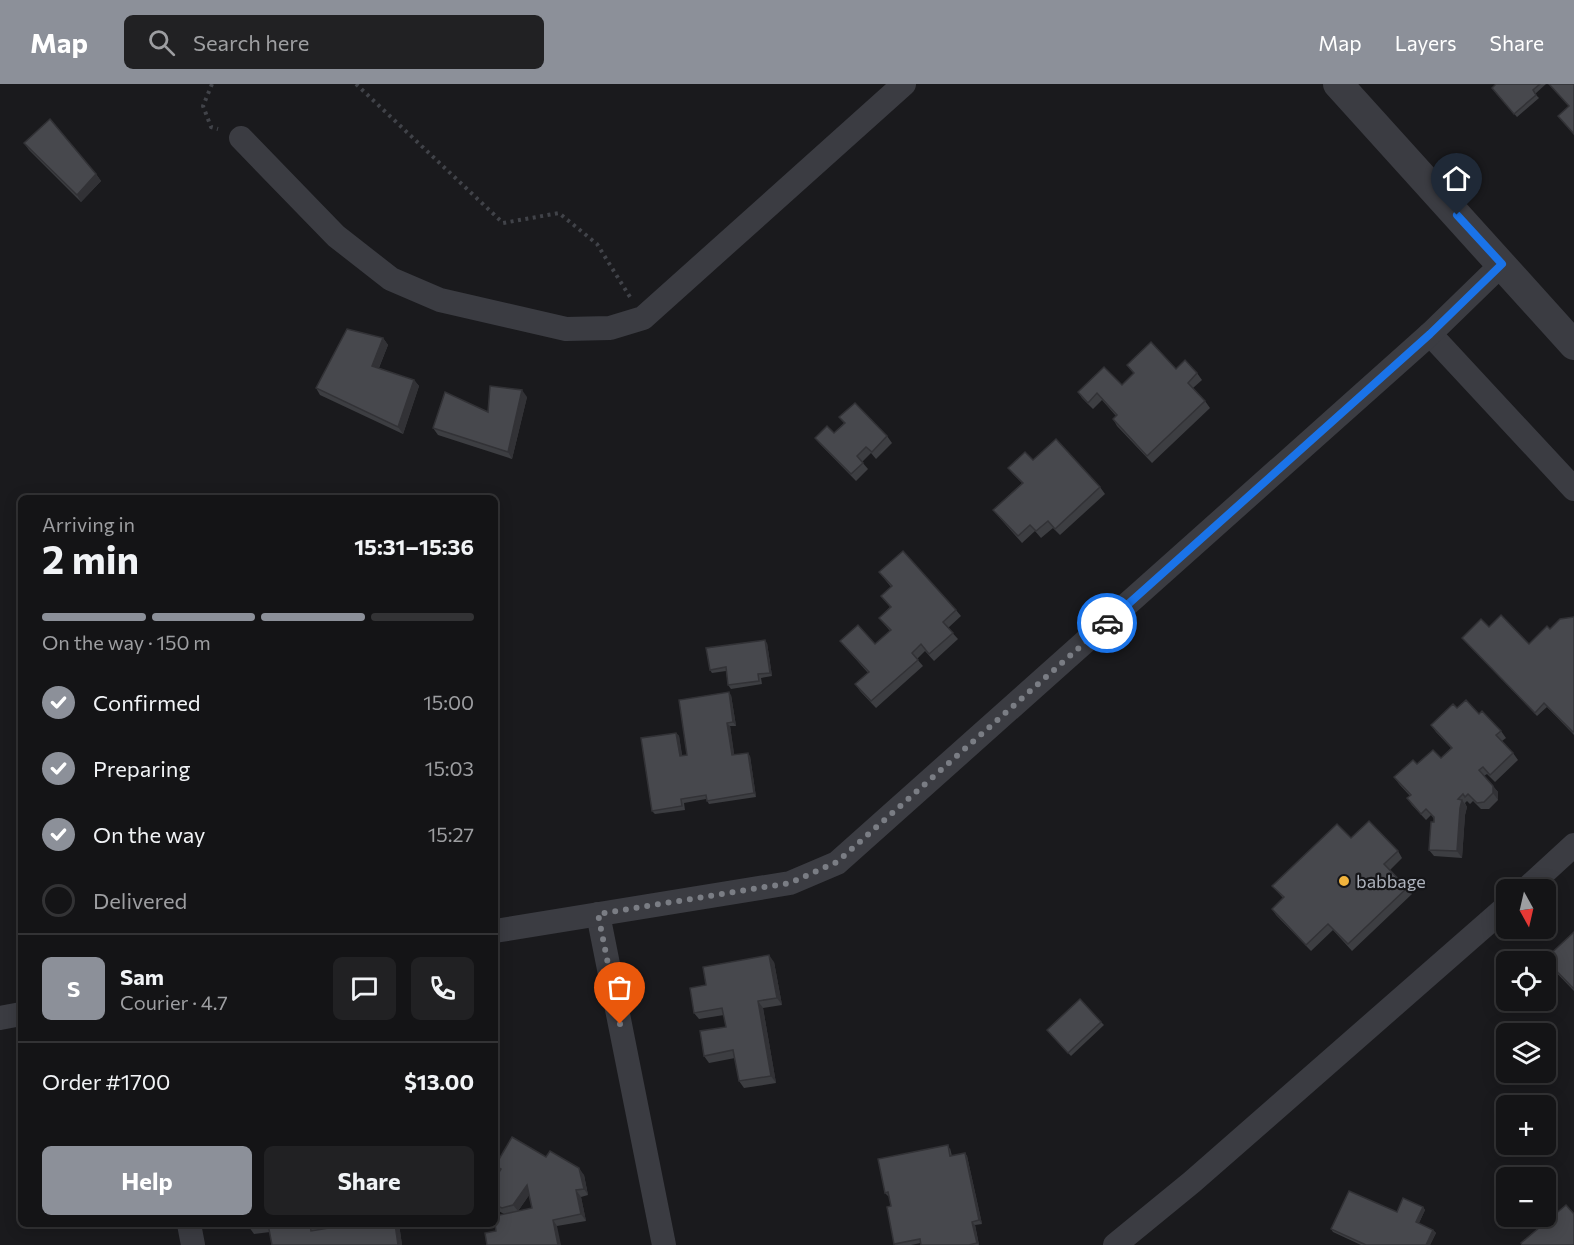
<!DOCTYPE html>
<html lang="en">
<head>
<meta charset="utf-8">
<style>
  body { margin:0; font-family:Commissioner,sans-serif; background:#212123; color:#f1f3f6; height:100vh; display:flex; flex-direction:column; font-size:22px; white-space:nowrap }
  * { box-sizing:border-box; margin:0 }
  p { font-size:20px; color:#9d9ea1 }
  .icon { flex:none; width:33px; height:33px; fill:none; stroke:currentColor; stroke-width:2; stroke-linecap:round; stroke-linejoin:round }
  .map { position:relative; flex:1; overflow:hidden }
  .sheet { position:absolute; left:18px; top:411px; width:480px; height:732px; display:flex; flex-direction:column; background:#141416; border-radius:9px; box-shadow:0 3px 15px #0003,0 0 0 2px #333335 }
  .sheet>* { flex:none }
  .needle { width:39px; rotate:172deg }
  .tools { position:absolute; left:1496px; top:795px; display:grid; gap:12px }
  .tools a { display:grid; place-items:center; width:60px; height:60px; border-radius:9px; background:#141416; box-shadow:0 3px 15px #0003,0 0 0 2px #333335; font-size:30px }
  .pin { position:absolute; display:grid; place-items:center; width:51px; height:51px; color:#fff; margin:-62px -26px; border-radius:50% 50% 50% 0; rotate:-45deg; box-shadow:0 0 6px #0007 }
  .pin .icon { rotate:45deg }
  .courier { position:absolute; display:grid; place-items:center; width:60px; height:60px; margin:-30px; border:4px solid #1a73e8; border-radius:50%; background:#fff; color:#222; box-shadow:0 2px 8px #0007 }
  .head em { font-style:normal; font-weight:700 }
  .head div { display:flex; flex-direction:column-reverse }
  .head { display:flex; align-items:center; justify-content:space-between; height:102px; padding:0 24px }
  h1 { font-size:39px; font-weight:700; line-height:45px }
  .bar { display:grid; grid-template-columns:repeat(4,1fr); gap:9px 6px; align-content:center; height:72px; padding:0 24px }
  .bar i { height:8px; border-radius:4px; background:#333335 }
  .bar .on { background:#8c9099 }
  .bar p { grid-column:span 4 }
  .line { display:flex; align-items:center; gap:15px; padding:0 24px; border-top:2px solid #333335 }
  .line div { flex:1 }
  .round { display:grid; place-items:center; flex:none; width:63px; height:63px; border-radius:9px; background:#212123 }
  ol { padding:0 24px; list-style:none }
  li { display:flex; align-items:center; gap:18px; height:66px }
  li p { margin-inline-start:auto }
  li .icon { padding:6px; border-radius:50%; background:#8c9099; color:#fff; stroke-width:4 }
  li:last-child { color:#9d9ea1 }
  li i { width:33px; height:33px; border:3px solid #333335; border-radius:50% }
  .button { display:flex; gap:12px; margin-top:auto; padding:12px 24px }
  .button a { flex:1; height:69px; border-radius:9px; background:#8c9099; color:#fff; font-size:24px; font-weight:700; line-height:69px; text-align:center }
  .button a+a { background:#212123; color:#f1f3f6 }
  header { display:flex; align-items:center; gap:36px; box-sizing:border-box; height:84px; padding:0 30px; background:#8c9099; color:#fff }
  header strong { font-size:28px }
  nav { display:flex; gap:33px; margin-inline-start:auto; font-size:21px }
  .search { width:420px; height:54px; background:#212123; display:flex; align-items:center; gap:15px; box-sizing:border-box; padding:0 21px; border-radius:9px; color:#9d9ea1; font-size:22px }
  .map>svg:first-child { display:block }
</style>
</head>
<body>
<header>
<strong>Map</strong>
<div class="search"><svg class="icon" aria-label="search" viewBox="0 0 24 24"><circle cx="10" cy="10" r="6"/><path d="M15 15l6 6"/></svg>Search here</div>
<nav><a>Map</a><a>Layers</a><a>Share</a></nav>
</header>
<div class="map">
<svg width="1574" height="1161" viewBox="0 0 1574 1161">
  <rect width="100%" height="100%" fill="#1a1a1d"/>
  <g fill="none" stroke-linecap="round" stroke-linejoin="round">
    <!-- path -->
    <g stroke="#414349" stroke-width="4" stroke-dasharray="3 4.5" stroke-linecap="butt">
      <polyline points="212,0 203,22 211,43 218,45"/>
      <polyline points="356,0 503,139 559,129 597,160 630,213"/>
    </g>
    <!-- minor -->
    <g stroke="#3b3c42" stroke-width="24">
      <polyline points="241,54 336,152 391,195 440,216 566,245 610,244 643,234 904,0"/>
      <polyline points="1430,250 1574,405"/>
      <polyline points="1525,806 1574,761"/>
      <polyline points="598,830 664,1161"/>
      <polyline points="495,847 790,799 837,779 1430,250 1502,180"/>
      <polyline points="0,934 21,930"/>
      <polyline points="189,1140 193,1161"/>
      <polyline points="1115,1161 1192,1098 1506,823"/>
    </g>
    <!-- tertiary -->
    <polyline stroke="#3b3c42" stroke-width="30" points="1338,0 1574,261"/>
  </g>
  <!-- wall -->
  <g fill="#3d3e42" fill-rule="evenodd">
    <polygon points="1496,0 1546,0 1535,10 1539,14 1517,33 1494,7"/>
    <polygon points="24,59 96,90 101,97 81,118 29,66"/>
    <polygon points="383,254 388,261 379,284 414,296 419,302 403,350 320,311 316,304"/>
    <polygon points="1127,281 1176,285 1197,289 1202,296 1193,304 1205,317 1210,324 1152,379 1117,342 1113,335 1116,332 1102,316 1093,325 1082,314 1078,308 1122,301 1134,290"/>
    <polygon points="527,313 512,375 438,351 433,344 488,328"/>
    <polygon points="839,333 887,352 892,359 876,375 871,369 862,378 868,385 856,397 820,360 815,354 834,349 844,339"/>
    <polygon points="1033,376 1100,403 1105,410 1060,451 1053,444 1041,454 1035,447 1022,459 998,432 993,426 1022,399 1013,390 1008,384"/>
    <polygon points="879,488 956,526 961,532 948,544 958,555 934,577 925,567 917,575 923,582 876,624 860,607 855,600 868,589 845,563 840,557 875,560 890,547 879,534 890,523 881,512 891,503"/>
    <polygon points="1574,533 1574,651 1547,623 1537,632 1462,554 1489,543 1529,560 1550,545"/>
    <polygon points="767,559 772,592 761,594 762,600 731,605 728,601 726,587 712,589 710,586"/>
    <polygon points="731,611 736,642 730,642 734,671 750,672 756,713 709,720 706,715 684,719 685,726 655,730 652,727 676,649 679,652 682,672 687,671"/>
    <polygon points="1457,624 1479,630 1501,647 1506,654 1502,657 1513,669 1518,676 1495,698 1487,690 1484,692 1498,708 1498,716 1489,725 1481,725 1473,717 1470,720 1467,717 1465,719 1467,723 1465,731 1462,774 1434,772 1429,766 1434,735 1431,731 1426,736 1412,721 1407,714 1410,712 1399,700 1394,693 1417,680 1441,674 1451,664 1436,648 1431,641"/>
    <polygon points="1351,754 1398,767 1402,774 1390,786 1407,804 1412,810 1352,867 1333,846 1311,867 1276,831 1272,825 1283,814 1272,802"/>
    <polygon points="1574,848 1574,907 1550,882 1545,875"/>
    <polygon points="774,878 782,921 763,924 776,999 744,1004 739,997 735,974 709,979 704,972 726,943 724,931 699,935 694,929 706,901"/>
    <polygon points="1101,938 1104,941 1071,972 1047,946"/>
    <polygon points="950,1064 952,1072 965,1069 967,1072 982,1140 975,1141 979,1161 921,1161 921,1159 911,1161 895,1161 891,1122 889,1112 888,1112 885,1109"/>
    <path d="M546,1073L584,1091L588,1111L581,1113L586,1137L557,1142L496,1147L504,1130L495,1125V1095L499,1088L495,1082ZM529,1111L532,1124L518,1127L525,1117Z"/>
    <polygon points="1423,1123 1425,1126 1419,1139 1433,1146 1436,1149 1430,1161 1361,1161 1333,1148 1331,1145"/>
    <polygon points="249,1140 340,1140 340,1142 354,1140 399,1140 402,1161 272,1161 270,1148 254,1150 249,1143"/>
  </g>
  <!-- shaded-wall -->
  <g fill="#323236">
    <polygon points="96,90 101,97 81,118 77,111"/>
    <polygon points="383,254 388,261 377,288 372,282"/>
    <polygon points="414,296 419,302 403,350 398,343"/>
    <polygon points="522,306 527,313 512,375 508,368"/>
    <polygon points="765,556 767,559 772,592 770,589"/>
    <polygon points="729,608 731,611 736,642 733,638"/>
    <polygon points="727,639 730,642 735,675 732,671"/>
    <polygon points="676,649 679,652 683,676 680,672"/>
    <polygon points="748,669 750,672 756,713 754,709"/>
    <polygon points="1493,702 1498,708 1498,716 1493,709"/>
    <polygon points="1462,716 1467,723 1465,731 1462,774 1457,767 1460,724"/>
    <polygon points="769,871 774,878 782,921 777,914"/>
    <polygon points="758,917 763,924 776,999 771,992"/>
    <polygon points="965,1069 967,1072 982,1140 979,1136"/>
    <polygon points="579,1084 584,1091 588,1111 584,1105"/>
    <polygon points="527,1101 532,1107 518,1127 513,1121"/>
    <polygon points="576,1106 581,1113 586,1137 581,1130"/>
    <polygon points="1423,1123 1425,1126 1418,1141 1416,1138"/>
    <polygon points="553,1136 557,1142 561,1161 558,1161"/>
    <polygon points="972,1138 975,1141 979,1161 977,1159"/>
    <polygon points="395,1140 399,1140 402,1161 398,1161"/>
    <polygon points="1433,1146 1436,1149 1430,1161 1426,1161"/>
  </g>
  <!-- building -->
  <g fill="#47484d" stroke="#323236" stroke-width="1.5">
    <polygon points="1496,0 1540,0 1533,6 1536,11 1514,30 1492,4"/>
    <polygon points="1549,0 1574,0 1574,50 1558,32 1569,22"/>
    <polygon points="50,35 96,90 77,111 24,59"/>
    <polygon points="347,245 383,254 372,282 414,296 398,343 316,304"/>
    <polygon points="1151,258 1176,285 1185,276 1197,289 1188,299 1205,317 1147,372 1113,335 1117,331 1097,309 1088,319 1078,308 1104,283 1122,301 1134,289 1127,281"/>
    <polygon points="490,302 522,306 508,368 433,344 445,308 488,328"/>
    <polygon points="855,319 887,352 872,368 866,363 857,372 863,379 851,390 815,354 827,342 834,349 845,339 839,333"/>
    <polygon points="1056,355 1100,403 1055,445 1048,437 1036,447 1030,441 1018,452 993,426 1023,399 1008,384 1025,368 1033,376"/>
    <polygon points="903,467 956,526 943,538 953,549 929,570 921,560 912,569 918,576 871,617 855,600 869,588 840,557 858,541 875,560 891,546 879,534 891,523 881,512 892,502 879,488"/>
    <polygon points="1501,531 1529,560 1547,542 1550,545 1560,535 1574,533 1574,647 1573,648 1544,619 1535,629 1462,554 1481,535 1489,543"/>
    <polygon points="765,556 770,589 758,590 759,597 728,601 726,583 710,586 706,564"/>
    <polygon points="729,608 733,638 727,639 732,671 748,669 754,709 707,717 706,711 681,715 682,722 652,727 641,654 676,649 680,672 687,671 679,616"/>
    <polygon points="1466,616 1479,630 1482,627 1501,647 1496,651 1513,669 1490,691 1483,683 1479,686 1493,702 1493,709 1484,718 1477,719 1468,710 1465,713 1463,710 1458,715 1462,716 1460,724 1457,767 1429,766 1431,738 1434,738 1434,733 1426,725 1421,730 1407,714 1411,711 1394,693 1413,676 1417,680 1433,666 1441,674 1452,664 1431,641 1453,620 1457,624"/>
    <polygon points="1369,737 1398,767 1384,780 1407,804 1348,860 1328,840 1306,861 1272,825 1284,813 1272,802 1337,740 1351,754"/>
    <polygon points="1574,848 1574,905 1545,875"/>
    <polygon points="769,871 777,914 758,917 771,992 739,997 733,966 704,972 700,947 726,943 722,924 694,929 690,904 706,901 703,883"/>
    <polygon points="1080,915 1101,938 1068,969 1047,946"/>
    <polygon points="512,1053 546,1073 550,1067 579,1084 584,1105 576,1106 581,1130 553,1136 558,1161 487,1161 485,1149 496,1147 495,1140 495,1132 532,1124 527,1101 513,1121 502,1124 495,1121 495,1095 501,1085 495,1082"/>
    <polygon points="948,1061 950,1072 965,1069 979,1136 972,1138 977,1159 969,1161 921,1161 920,1155 894,1160 887,1123 891,1122 888,1108 885,1109 878,1075"/>
    <polygon points="1349,1107 1397,1128 1403,1114 1423,1123 1416,1138 1433,1146 1426,1161 1366,1161 1331,1145"/>
    <polygon points="1566,1121 1574,1130 1574,1161 1522,1161 1521,1159"/>
    <polygon points="249,1140 310,1140 311,1147 354,1140 395,1140 398,1161 272,1161 268,1140 249,1143"/>
  </g>
  <g fill="none" stroke-linecap="round" stroke-linejoin="round">
    <!-- done -->
    <polyline stroke="#7a7d84" stroke-width="6" stroke-dasharray="0 10.8" points="620,940 598,830 790,799 837,778 1107,539"/>
    <!-- route -->
    <polyline stroke="#1a73e8" stroke-width="8" points="1107,539 1430,250 1502,180 1457,131"/>
  </g>
  <!-- markers -->
  <circle fill="#f2b43d" stroke="#151518" stroke-width="2" cx="1344" cy="797" r="6"/>
  <g text-anchor="middle" dominant-baseline="central" stroke-width="4.5" stroke-linejoin="round" paint-order="stroke">
    <!-- poi labels -->
    <g font-size="18" fill="#adb2bc" stroke="#151518" text-anchor="start">
      <text x="1356" y="797">babbage</text>
    </g>
  </g>
</svg>
<div class="tools">
<a><svg class="needle" viewBox="-14 -14 28 28"><path d="M0-13l5 13h-10z" fill="#e53935"/><path d="M0 13l5-13h-10z" fill="#9d9ea1"/></svg></a>
<a><svg class="icon" aria-label="locate" viewBox="0 0 24 24"><circle cx="12" cy="12" r="6"/><path d="M12 2v4M12 18v4M2 12h4M18 12h4"/></svg></a>
<a><svg class="icon" aria-label="layers" viewBox="0 0 24 24"><path d="M12 4l9 5-9 5-9-5zM3 14l9 5 9-5"/></svg></a>
<a>+</a>
<a>−</a>
</div>
<div class="pin" style="left:620px;top:940px;background:#ea580c"><svg class="icon" aria-label="bag" viewBox="0 0 24 24"><path d="M5 8h14l-1 12H6zM9 8a3 3 0 0 1 6 0"/></svg></div>
<div class="pin" style="left:1457px;top:131px;background:#1f2937"><svg class="icon" aria-label="home" viewBox="0 0 24 24"><path d="M3 11l9-7 9 7M6 9v11h12V9"/></svg></div>
<div class="courier" style="left:1107px;top:539px"><svg class="icon" aria-label="car" viewBox="0 0 24 24"><path d="M5 17H2v-5l4-1 3-4h7l3 4 3 1v5h-3M9 17h6M6 11h13"/><circle cx="7" cy="17" r="2"/><circle cx="17" cy="17" r="2"/></svg></div>
<section class="sheet">
<div class="head"><div><h1>2 min</h1><p>Arriving in</p></div><em>15:31–15:36</em></div>
<div class="bar"><i class="on"></i><i class="on"></i><i class="on"></i><i></i><p>On the way · 150 m</p></div>
<ol>
<li><svg class="icon" aria-label="check" viewBox="0 0 24 24"><path d="M5 12l5 5 9-10"/></svg>Confirmed<p>15:00</p></li>
<li><svg class="icon" aria-label="check" viewBox="0 0 24 24"><path d="M5 12l5 5 9-10"/></svg>Preparing<p>15:03</p></li>
<li><svg class="icon" aria-label="check" viewBox="0 0 24 24"><path d="M5 12l5 5 9-10"/></svg>On the way<p>15:27</p></li>
<li><i></i>Delivered</li>
</ol>
<div class="line" style="height:108px"><b class="round" style="background:#8c9099;color:#fff">S</b><div><b>Sam</b><p>Courier · 4.7</p></div><a class="round"><svg class="icon" aria-label="chat" viewBox="0 0 24 24"><path d="M4 5h16v11H9l-5 4z"/></svg></a><a class="round"><svg class="icon" aria-label="phone" viewBox="0 0 24 24"><path d="M5 4h4l2 5-3 2q2 4 5 5l2-3 5 2v4C11 20 4 13 5 4z"/></svg></a></div>
<div class="line" style="height:78px"><div>Order #1700</div><b>$13.00</b></div>
<div class="button"><a>Help</a><a>Share</a></div>
</section>
</div>
</body>
</html>
